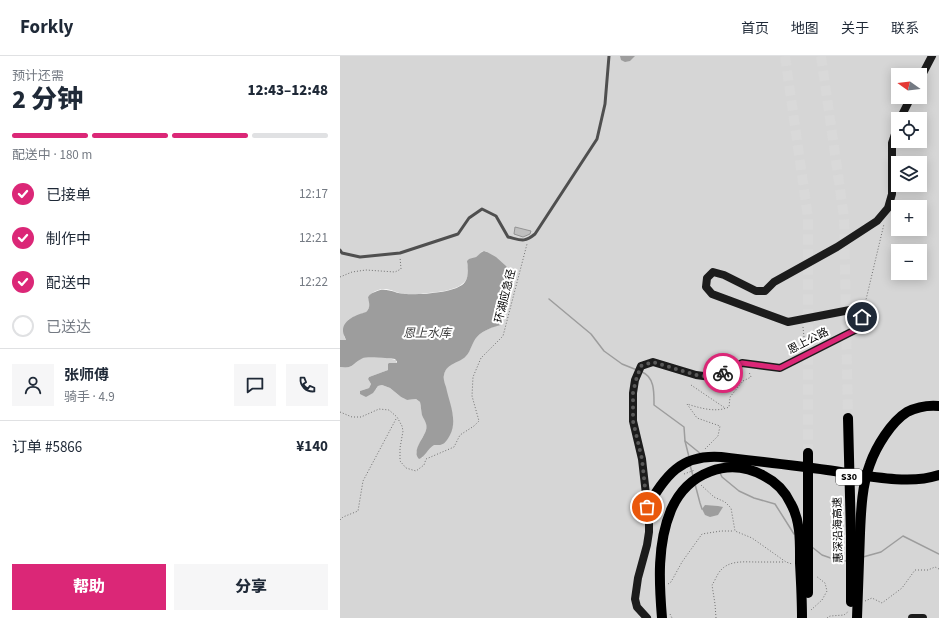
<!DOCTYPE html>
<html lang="zh">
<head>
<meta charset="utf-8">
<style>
  body { margin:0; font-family:"Source Sans 3","Noto Sans SC",sans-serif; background:#f6f6f7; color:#1f2937; height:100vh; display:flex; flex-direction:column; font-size:15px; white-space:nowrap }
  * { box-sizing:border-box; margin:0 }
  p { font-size:13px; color:#747a83 }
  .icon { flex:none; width:22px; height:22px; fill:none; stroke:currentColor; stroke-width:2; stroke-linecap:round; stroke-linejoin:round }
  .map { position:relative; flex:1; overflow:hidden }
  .sheet { display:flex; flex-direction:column; background:#fff; width:340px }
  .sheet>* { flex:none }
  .needle { width:26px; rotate:284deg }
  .fabs { position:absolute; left:551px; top:12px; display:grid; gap:8px }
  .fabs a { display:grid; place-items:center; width:36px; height:36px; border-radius:0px; background:#fff; box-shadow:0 2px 10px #0003; font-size:20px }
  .pin { position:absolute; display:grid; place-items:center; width:34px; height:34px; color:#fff; margin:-17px; border:2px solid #fff; border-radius:50%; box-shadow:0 1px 4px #0007 }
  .courier { position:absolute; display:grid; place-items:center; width:40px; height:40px; margin:-20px; border:3px solid #db2777; border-radius:50%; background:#fff; color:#222; box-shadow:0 1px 5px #0007 }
  .headline em { font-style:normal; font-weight:800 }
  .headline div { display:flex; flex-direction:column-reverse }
  .headline { display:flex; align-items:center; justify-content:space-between; height:68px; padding:0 12px }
  h1 { font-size:26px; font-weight:800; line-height:30px }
  .bar { display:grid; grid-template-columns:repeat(4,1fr); gap:6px 4px; align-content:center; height:48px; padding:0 12px }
  .bar i { height:5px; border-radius:3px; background:#e0e1e3 }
  .bar .selected { background:#db2777 }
  .bar p { grid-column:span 4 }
  .line { display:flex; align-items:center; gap:10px; padding:0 12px; border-top:1px solid #e0e1e3 }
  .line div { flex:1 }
  .round { display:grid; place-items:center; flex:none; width:42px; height:42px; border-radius:0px; background:#f6f6f7 }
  ol { padding:0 12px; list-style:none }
  li { display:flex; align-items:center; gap:12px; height:44px }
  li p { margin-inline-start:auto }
  li .icon { padding:4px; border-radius:50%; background:#db2777; color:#fff; stroke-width:4 }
  li:last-child { color:#747a83 }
  li i { width:22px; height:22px; border:2px solid #e0e1e3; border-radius:50% }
  .primary-button { display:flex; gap:8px; margin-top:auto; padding:8px 12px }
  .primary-button a { flex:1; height:46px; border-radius:0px; background:#db2777; color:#fff; font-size:16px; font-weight:800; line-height:46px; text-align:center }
  .primary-button a+a { background:#f6f6f7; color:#1f2937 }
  header { display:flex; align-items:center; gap:24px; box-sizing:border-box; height:56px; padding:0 20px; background:#fff; border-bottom:1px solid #e0e1e3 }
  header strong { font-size:19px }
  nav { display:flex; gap:22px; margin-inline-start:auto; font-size:14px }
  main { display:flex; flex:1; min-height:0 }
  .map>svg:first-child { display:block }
</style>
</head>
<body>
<header>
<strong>Forkly</strong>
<nav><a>首页</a><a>地图</a><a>关于</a><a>联系</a></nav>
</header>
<main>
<section class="sheet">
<div class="headline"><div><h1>2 分钟</h1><p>预计还需</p></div><em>12:43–12:48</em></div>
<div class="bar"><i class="selected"></i><i class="selected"></i><i class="selected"></i><i></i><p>配送中 · 180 m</p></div>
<ol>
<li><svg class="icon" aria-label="check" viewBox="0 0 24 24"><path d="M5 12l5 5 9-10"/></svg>已接单<p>12:17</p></li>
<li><svg class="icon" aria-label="check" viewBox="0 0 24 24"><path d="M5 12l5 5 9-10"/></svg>制作中<p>12:21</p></li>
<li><svg class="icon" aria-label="check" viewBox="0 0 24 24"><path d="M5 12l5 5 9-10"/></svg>配送中<p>12:22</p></li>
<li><i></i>已送达</li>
</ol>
<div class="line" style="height:72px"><a class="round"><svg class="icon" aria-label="person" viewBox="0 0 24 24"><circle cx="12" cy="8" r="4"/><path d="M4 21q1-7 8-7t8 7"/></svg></a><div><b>张师傅</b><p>骑手 · 4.9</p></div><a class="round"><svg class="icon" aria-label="chat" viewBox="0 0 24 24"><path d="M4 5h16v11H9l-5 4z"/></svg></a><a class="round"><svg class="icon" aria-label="phone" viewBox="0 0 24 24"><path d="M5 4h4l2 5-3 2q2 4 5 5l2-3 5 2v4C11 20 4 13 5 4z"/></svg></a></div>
<div class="line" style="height:52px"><div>订单 #5866</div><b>¥140</b></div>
<div class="primary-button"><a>帮助</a><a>分享</a></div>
</section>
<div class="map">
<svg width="599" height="562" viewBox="0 0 599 562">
  <rect width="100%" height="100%" fill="#fff"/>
  <!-- green -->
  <path fill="#d6d6d6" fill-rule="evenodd" d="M0,0H599V562H0V311C14,313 12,308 22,302C28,299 50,302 56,304L57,307H53L48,308V314L29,321L28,323L31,328L29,332L20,335L36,333L38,330L42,329L50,332L61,341L67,344L76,343L80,346L82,358L86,365L87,371L85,377L81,384L76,397L82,402C85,397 89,389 95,388C97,388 100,389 102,389C105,383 113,373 113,367C114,351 98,327 106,313C111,305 123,305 128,297C131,292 133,285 137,281C143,274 153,271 161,268L147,196C146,195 145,195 144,195C141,195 141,197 139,199C135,202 131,203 127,207C135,233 106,235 88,237C80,238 70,240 63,238C57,237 51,233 45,233C38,233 32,236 28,241C30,247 31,251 26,256L8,264L4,280L6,284H0ZM558,19H580V41H558ZM558,63H580V85H558ZM558,107H580V129H558ZM558,151H580V173H558ZM558,195H580V217H558Z"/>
  <!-- water -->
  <g fill="#9d9d9d">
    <polygon points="280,0 295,0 290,5 285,6 281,4"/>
    <path d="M144,195L147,196L156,201L166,210L170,215L172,223L161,269C153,271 143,274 137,281C132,286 131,295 126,300C119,308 107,306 104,319C103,323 105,328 106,331C109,346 118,364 110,379C108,383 104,389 100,389C98,389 96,389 94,389C88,392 85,401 79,403C71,395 84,382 86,374C88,368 84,364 82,359C81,355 81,350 80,346L76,343L67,344L61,341L50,332L42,329L38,330L33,337L26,341L20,338V335L29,332L31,328L28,323L29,321L48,314V308L49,307H57V305C56,305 56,304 55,303C51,302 26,300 23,302C12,307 15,313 0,311V284H6C5,281 3,278 3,275C3,263 17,259 26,256C31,251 29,247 28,241C30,238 32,237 35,236C46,230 55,238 65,238C78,239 118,237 125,226C129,220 128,212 127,205L129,203C131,202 134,202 136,201C139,199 141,196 144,195Z"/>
    <polygon points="365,449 378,450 383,451 378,459 370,461 365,459 362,453"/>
  </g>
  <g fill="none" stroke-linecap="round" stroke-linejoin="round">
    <!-- stream -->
    <g stroke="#9d9d9d" stroke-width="1.5">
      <polyline points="209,243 251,278 264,295 282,308 297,314"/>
      <path d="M302,316C315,321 314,338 314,349L344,371L345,385L361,398"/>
      <polyline points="345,385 349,401"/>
      <polyline points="350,409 353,420"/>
      <polyline points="380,417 382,421 399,435 414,442 435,448 454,478"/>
      <polyline points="355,428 360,447 362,453"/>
      <polyline points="472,491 482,499 502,506 508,504"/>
      <polyline points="523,501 541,496 563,480 599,498"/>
    </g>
  </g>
  <!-- building -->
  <polygon fill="#bfbfbf" stroke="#939393" points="175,171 191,175 190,178 183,181 174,178"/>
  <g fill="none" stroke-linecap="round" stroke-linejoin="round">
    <!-- highway-tunnel -->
    <g stroke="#d9d9d9" stroke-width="10" stroke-dasharray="10 5" stroke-linecap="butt">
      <polyline points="445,0 468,162 468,397"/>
      <polyline points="481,0 504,161 508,362"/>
    </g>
    <!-- path -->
    <g stroke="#717171" stroke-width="1" stroke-dasharray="1 2" stroke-linecap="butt">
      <polyline points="0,221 12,216 26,214 55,216 61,213 60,201"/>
      <polyline points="524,252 544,168"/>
      <polyline points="463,271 465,291"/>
      <polyline points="351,329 385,352"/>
      <polyline points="0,356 12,361 21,361 39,353 49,354 57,361 62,370 63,375 60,392 60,405 66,412 76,415 84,409 86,403 114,391 120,379 134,370 139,365 132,340 133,321 141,302 163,280 187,188"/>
      <path d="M365,393L378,380L380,370L357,362L347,348C360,352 376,357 389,351L390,341L403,325L411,321L409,316"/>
      <polyline points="344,418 355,414"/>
      <polyline points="361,429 374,441 385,446 391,452 395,475 412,482 446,506 452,508"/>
      <polyline points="0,464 3,461 18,455 23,425 56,363"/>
      <polyline points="328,528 331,526 342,506 362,478 381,475 394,475"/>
      <polyline points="525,545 532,542 542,547 562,532 575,514 588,514 595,511 599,513"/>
      <polyline points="471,554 482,544 487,535 485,527 476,520"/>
      <polyline points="330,558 332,562"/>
      <path d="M376,562L375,548L372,529C375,525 377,518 381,514C390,504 405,506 417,506C426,506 435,506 445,506"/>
      <polyline points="487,562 490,560 504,559 509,555"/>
    </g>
    <!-- lane -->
    <path stroke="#4f4f4f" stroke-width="3" d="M0,194L2,197L20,201L60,197L118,178L129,162L142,153L156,160L168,181C181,184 184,187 195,178L257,83L265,48L269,0"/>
    <!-- secondary -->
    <g stroke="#1c1c1c" stroke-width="8">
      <polyline points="580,23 592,0"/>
      <polyline points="560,63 571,41"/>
      <polyline points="307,562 297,551 295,543 298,522 307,489 309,476 309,465 302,403 293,365 293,337 295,324 301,310 313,306 356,319 371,321 385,316 402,307 440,312 517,273 522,261 515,253 448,266 372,238 366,231 367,222 373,216 384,219 416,235 425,235 434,226 497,191 537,165 548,152 552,138 552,87 558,69"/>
      <polyline points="572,562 583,562"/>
    </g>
    <!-- highway -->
    <g stroke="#000" stroke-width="10">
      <polyline points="508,362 511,480 511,546"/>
      <path d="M307,451C326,420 340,398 381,401C416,405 452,409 487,414C519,418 568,430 599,419"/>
      <polyline points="468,537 468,397"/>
      <path d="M322,562C319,526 317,488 331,454C347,417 388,400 424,420C436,426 445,435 451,448C461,466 460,487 460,507C461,525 462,544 462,562"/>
      <path d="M517,562C518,534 519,505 520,477C521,454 522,429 530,408C536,391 551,366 567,356C577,351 588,349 599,350"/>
    </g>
  </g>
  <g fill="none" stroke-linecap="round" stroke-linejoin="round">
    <!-- done -->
    <polyline stroke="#595959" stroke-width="4" stroke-dasharray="0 7.2" points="307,451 302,403 293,365 293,337 296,324 301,310 313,306 356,319 371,321 383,317"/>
    <!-- route -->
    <polyline stroke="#db2777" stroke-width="5" points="383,317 402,307 440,312 517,273 522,261"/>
  </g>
  <g text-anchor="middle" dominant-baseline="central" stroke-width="4" stroke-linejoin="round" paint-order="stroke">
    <!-- shield labels -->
    <rect fill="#fff" stroke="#4c4c4c" stroke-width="1" x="496" y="413" width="26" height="16" rx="3"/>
    <g font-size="10" font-weight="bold" fill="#000">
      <text x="509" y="421">S30</text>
    </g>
    <!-- street labels -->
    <g font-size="11" fill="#000" stroke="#fff">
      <text transform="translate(165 240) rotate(-76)">环湖应急径</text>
      <text transform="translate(468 285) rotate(-27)">恩上公路</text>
      <text transform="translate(498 474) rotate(-91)">惠深沿海高速</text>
    </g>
    <!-- water labels -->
    <g font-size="12" font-style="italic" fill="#3e3e3e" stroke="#fff">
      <text x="87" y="277">恩上水库</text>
    </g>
  </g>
</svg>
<div class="fabs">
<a><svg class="needle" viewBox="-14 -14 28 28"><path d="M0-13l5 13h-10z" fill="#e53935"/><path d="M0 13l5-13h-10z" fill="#747a83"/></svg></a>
<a><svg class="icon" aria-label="locate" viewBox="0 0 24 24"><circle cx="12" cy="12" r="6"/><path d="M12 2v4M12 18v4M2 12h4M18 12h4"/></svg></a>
<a><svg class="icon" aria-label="layers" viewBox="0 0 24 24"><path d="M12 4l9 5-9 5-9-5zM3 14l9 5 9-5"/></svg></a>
<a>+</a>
<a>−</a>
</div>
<div class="pin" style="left:307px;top:451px;background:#ea580c"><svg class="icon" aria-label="bag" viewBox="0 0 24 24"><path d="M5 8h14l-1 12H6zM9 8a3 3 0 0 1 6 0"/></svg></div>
<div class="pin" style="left:522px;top:261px;background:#1f2937"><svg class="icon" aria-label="home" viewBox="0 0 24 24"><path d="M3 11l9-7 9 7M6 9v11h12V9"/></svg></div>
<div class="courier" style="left:383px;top:317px"><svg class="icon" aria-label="bike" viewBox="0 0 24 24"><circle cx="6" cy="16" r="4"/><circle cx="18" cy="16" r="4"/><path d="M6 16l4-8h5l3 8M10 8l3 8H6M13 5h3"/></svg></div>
</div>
</main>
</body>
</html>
